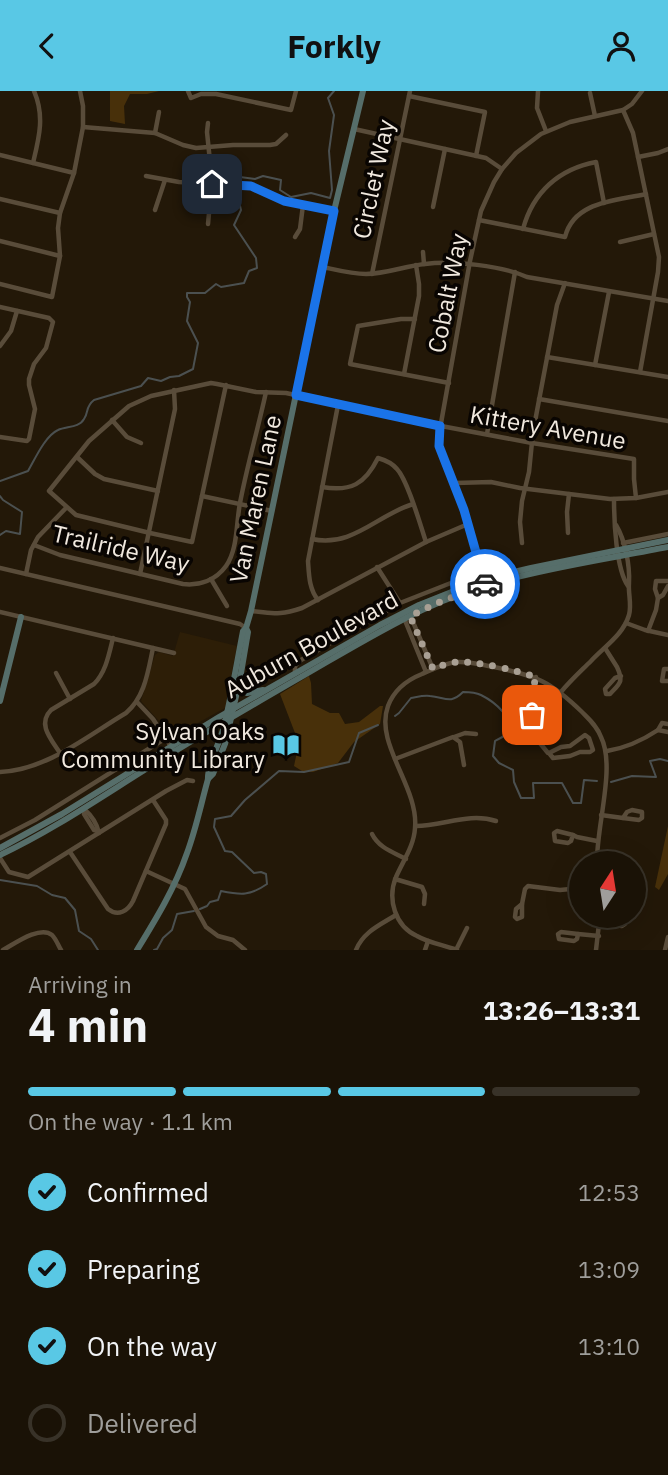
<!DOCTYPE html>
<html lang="en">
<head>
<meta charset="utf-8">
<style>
  body { margin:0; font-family:"IBM Plex Sans",sans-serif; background:#231b10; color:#f1f3f6; height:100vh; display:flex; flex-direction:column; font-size:26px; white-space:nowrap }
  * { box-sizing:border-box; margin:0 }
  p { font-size:23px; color:#9f9e9b }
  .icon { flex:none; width:38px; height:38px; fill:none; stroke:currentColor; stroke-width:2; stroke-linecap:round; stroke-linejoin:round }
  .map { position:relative; height:859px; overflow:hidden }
  .panel { display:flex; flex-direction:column; background:#1a1206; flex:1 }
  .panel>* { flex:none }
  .needle { width:46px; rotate:12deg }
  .buttons { position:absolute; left:569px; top:760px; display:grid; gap:14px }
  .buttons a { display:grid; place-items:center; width:77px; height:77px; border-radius:50%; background:#1a1206; box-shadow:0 7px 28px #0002,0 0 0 2px #383228; font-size:35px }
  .pin { position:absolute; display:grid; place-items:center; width:60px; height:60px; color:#fff; margin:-30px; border-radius:14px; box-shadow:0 4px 10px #0006 }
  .courier { position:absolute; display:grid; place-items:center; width:70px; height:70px; margin:-35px; border:5px solid #1a73e8; border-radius:50%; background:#fff; color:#222; box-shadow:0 2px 9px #0007 }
  .summary em { font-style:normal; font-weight:700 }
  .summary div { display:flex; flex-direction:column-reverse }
  .summary { display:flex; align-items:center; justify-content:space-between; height:119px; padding:0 28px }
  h1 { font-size:46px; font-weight:700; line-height:52px }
  .bar { display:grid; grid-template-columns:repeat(4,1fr); gap:10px 7px; align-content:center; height:84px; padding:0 28px }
  .bar i { height:9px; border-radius:5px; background:#383228 }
  .bar .active { background:#59c8e5 }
  .bar p { grid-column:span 4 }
  ol { padding:0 28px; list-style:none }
  li { display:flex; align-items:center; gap:21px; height:77px }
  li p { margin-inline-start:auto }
  li .icon { padding:7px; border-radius:50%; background:#59c8e5; color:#111; stroke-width:4 }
  li:last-child { color:#9f9e9b }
  li i { width:38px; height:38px; border:4px solid #383228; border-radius:50% }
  header { display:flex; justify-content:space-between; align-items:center; height:91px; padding:0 28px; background:#59c8e5; color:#111; font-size:32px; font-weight:700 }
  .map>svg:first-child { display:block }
</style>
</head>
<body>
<header><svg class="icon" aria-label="back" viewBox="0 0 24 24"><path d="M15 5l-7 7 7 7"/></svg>Forkly<svg class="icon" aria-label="person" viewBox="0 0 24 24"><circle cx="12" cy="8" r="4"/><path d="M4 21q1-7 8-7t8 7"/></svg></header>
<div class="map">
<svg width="668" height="859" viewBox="0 0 668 859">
  <rect width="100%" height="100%" fill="#231808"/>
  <!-- built -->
  <polygon fill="#2d1e07" points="180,541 237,555 225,617 172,646 169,645 159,630 141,610 155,564 159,561 173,565"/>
  <!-- green -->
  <g fill="#48300a">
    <polygon points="110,0 159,0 147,3 130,3 124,15 125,33 110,30"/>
    <polygon points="309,585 311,592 312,613 330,622 339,622 345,633 359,631 380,615 383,615 380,633 354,651 338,672 313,681 302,680 294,675 298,656 295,642 280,603"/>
    <polygon points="668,735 668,783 659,799 655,796"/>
  </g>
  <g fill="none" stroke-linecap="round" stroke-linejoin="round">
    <!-- stream -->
    <g stroke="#4b5050" stroke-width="2">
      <path d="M0,390L28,380C35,368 45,345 58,339C66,335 79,337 84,328C89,321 85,316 94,309L141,295L148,287L161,290L170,286L179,285L193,278L198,252L187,230L190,211L187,206V202H205L216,193L221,196L244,192L249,180L257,177L256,167L234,134L241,119L237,102L240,86L255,88L263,85L281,89L280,99L291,106L311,102L330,107L332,99L329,60L334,24L328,7L334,0"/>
      <polyline points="0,405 3,409 22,421 20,443 6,440 0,444"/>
      <path d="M395,625L399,622L411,607C417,606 424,604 430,605C445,606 450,614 463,601C469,601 475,601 481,604C493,610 518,628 505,644C502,647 498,648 495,650L493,665L499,672L513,679L514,691L521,707H534L533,692H562L573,712H581L584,689L597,690"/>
      <polyline points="611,691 632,685 656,686 650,670 660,668 668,670"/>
      <polyline points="0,789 37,795 52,804 65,807 75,819 79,840 91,848 98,859"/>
      <path d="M200,818L207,815L210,811L218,809L221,800C241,804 250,805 267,793L266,783L261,781L254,782L232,761L225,760L214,736L215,728L231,725L245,709L279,680L304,681L349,671L359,642L378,634"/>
      <polyline points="154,859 157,858 163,847 172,839 177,823 194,820"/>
    </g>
    <!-- street -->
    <g stroke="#594c3a" stroke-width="4.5">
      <polyline points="188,0 191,7 201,3 216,3 291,19 296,0"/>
      <polyline points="538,0 537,17 546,40"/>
      <polyline points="590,2 595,25"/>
      <polyline points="409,5 485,21 476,65"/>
      <polyline points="623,19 633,42 659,166 658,181 640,281"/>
      <polyline points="83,36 155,42 183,54 196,57 233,54 270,54 276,53 286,44"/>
      <polyline points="354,38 486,67 502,78"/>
      <polyline points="155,42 159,21"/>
      <polyline points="0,64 74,82"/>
      <polyline points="638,66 658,62 668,58"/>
      <path d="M33,72C39,47 45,25 34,0"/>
      <polyline points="146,85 179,91 251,95 284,110 334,120"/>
      <polyline points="0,108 60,122"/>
      <polyline points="433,116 445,58"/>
      <polyline points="155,119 165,89"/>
      <path d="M479,129L565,146C574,110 616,110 646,103"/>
      <polyline points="208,133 212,90 207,41 208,32"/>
      <path d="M523,138C533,101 559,78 596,71L604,112"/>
      <polyline points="295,146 300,138 303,114"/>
      <polyline points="0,150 60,165"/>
      <polyline points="620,151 654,143"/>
      <polyline points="423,161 424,173"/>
      <path d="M323,176C337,179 352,183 366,183C386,183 405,175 425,173C452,169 503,175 527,186L668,210"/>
      <polyline points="372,183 410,0"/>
      <polyline points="0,193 52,206 60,165 58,137 60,122 74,82 83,36 83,15 80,0"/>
      <polyline points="0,216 49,227 53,231 46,257 34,273 29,288 29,294 35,318 29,348 27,350 0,346"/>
      <polyline points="415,228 401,228 358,235 350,273 449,292"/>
      <polyline points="0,255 11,240 17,220"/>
      <polyline points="547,266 668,286"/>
      <polyline points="595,274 609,201"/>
      <polyline points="404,283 419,205 419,193 416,174"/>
      <polyline points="226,294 192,451 150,442 76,424 49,400 89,350 129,315 151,305 211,292 217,293 256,301 286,302 441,335 532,352 634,368 634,388 636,407"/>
      <polyline points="539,308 668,330"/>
      <polyline points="112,329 127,346 141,352"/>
      <polyline points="487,343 515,181"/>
      <polyline points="77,366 95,383 104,388 158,400"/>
      <polyline points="455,392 491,391 520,397 610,408 636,407 668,401"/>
      <path d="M322,396C351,401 365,393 378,367C385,369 392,372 397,378C408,390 420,433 426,451"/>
      <polyline points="202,405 272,420"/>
      <path d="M614,408C614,430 616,478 628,495"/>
      <polyline points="568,442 567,421 569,403"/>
      <path d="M312,448C352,457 377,424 413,413"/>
      <polyline points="522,452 520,431 522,410 529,381 533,341 557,214 565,192"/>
      <polyline points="623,452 668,443"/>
      <path d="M34,454L60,464L183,493C200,495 216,489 226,475C238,458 236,432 240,412C247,375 258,338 266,301"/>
      <polyline points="377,476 400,512"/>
      <polyline points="0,477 240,533 246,537"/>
      <polyline points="26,483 31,459 38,446 66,417"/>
      <polyline points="140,483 175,318 174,299"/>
      <polyline points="211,488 227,515"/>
      <polyline points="668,490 656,490 655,498 658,507 663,504 668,495"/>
      <path d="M485,495C477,463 469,431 458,400C452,384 440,367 438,349L470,170L481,120L494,91L502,78L516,62L541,43L570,31L623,19L632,13L642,0"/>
      <path d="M318,509C309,498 309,484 308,470L338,314"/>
      <path d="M251,520C275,522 278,525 302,517L426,451L468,433"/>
      <polyline points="0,521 174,562"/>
      <polyline points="410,524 433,578"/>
      <polyline points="404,527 426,581"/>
      <polyline points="626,532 645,539 668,544"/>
      <polyline points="648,540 656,519 658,507"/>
      <path d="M605,557L617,576C624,591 620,592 610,603H606L605,598L615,587L621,585"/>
      <polyline points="668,578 664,578 662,590 668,590"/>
      <polyline points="56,582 70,608"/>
      <polyline points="295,582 295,575 301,569 400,512 461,488 482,482"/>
      <path d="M561,601C570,590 581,580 591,570C605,555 623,544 629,524C632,513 628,503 629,492C630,474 625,449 616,434"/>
      <polyline points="137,611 153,628 172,657"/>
      <polygon points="530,614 539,618 539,622 537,626 532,625"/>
      <polyline points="530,614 536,586"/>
      <polyline points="668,633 662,632 658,639 668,641"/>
      <polyline points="454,646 465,642 476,643"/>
      <polyline points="539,651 548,662 549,662 561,656 570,655 585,644 589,647 593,659 590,661 580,661 570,665 553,667 549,662"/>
      <path d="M607,660C625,657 643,649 658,639"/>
      <path d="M60,662C51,648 37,633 51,619L94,593C106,581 109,563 113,547"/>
      <polyline points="395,668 453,646 460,651 464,674"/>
      <path d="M0,681C47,679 87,645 126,622C145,606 148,580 153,557"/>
      <path d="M84,718C91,724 97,733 99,742"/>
      <polygon points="632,719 642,721 642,727 639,729 623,727 627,721"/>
      <polyline points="85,720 84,723 94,739 98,740"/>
      <polyline points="601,724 623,727"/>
      <path d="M416,735C443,735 469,721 496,730"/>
      <polygon points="557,740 573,744 571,750 568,752 555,750 554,742"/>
      <path d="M372,743C379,757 393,761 406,768"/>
      <polyline points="573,744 577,746 597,750"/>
      <polyline points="0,747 35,729 166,647"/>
      <path d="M70,761L108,818C118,826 128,820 133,810L166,733V729L153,709"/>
      <polyline points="0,767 9,781 28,786 166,700 187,689 193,690"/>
      <polyline points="634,775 637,776 637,783 634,785"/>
      <polyline points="146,780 185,798 206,836 218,845 233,849 245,859"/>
      <polyline points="395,788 422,796 425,803 424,813"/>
      <polyline points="522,813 525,798 528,795 560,799 581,797"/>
      <polygon points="522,813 522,826 517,828 515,826 516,818"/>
      <polygon points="612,827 624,828 625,833 622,835 613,834 611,832"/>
      <polygon points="561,841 578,843 577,848 574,850 559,848 558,843"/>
      <polyline points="578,843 599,845"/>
      <path d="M3,859C14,853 40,834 52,844C56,848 58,854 61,859"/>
      <path d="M356,859C363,841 380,834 396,824"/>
      <polyline points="425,859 428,850"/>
      <polyline points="456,859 467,837"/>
      <path d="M457,859C444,854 429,852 417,845C395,835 387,808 396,786C403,770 414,755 415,737C419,696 374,653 388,615C394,599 407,589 422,583C433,578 445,572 457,571C469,570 482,574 494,576C537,585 550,590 582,621C589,628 597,635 601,646C616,676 596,736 597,772"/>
      <polyline points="596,859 600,824"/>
      <polyline points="665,859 668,846"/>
    </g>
    <!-- secondary -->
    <g stroke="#566e6a" stroke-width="6">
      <polyline points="241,593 241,598 247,602 263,599"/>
      <polyline points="0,610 21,526"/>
      <polyline points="208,688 213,683 225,653 240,588 248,541 246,537"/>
      <polyline points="0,757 62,723 219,626 380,534 419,514 484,488 531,477 668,449"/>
      <path d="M0,764C51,740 98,708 146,678C197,646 249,616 301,586C341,563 380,539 422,519C498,483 586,472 668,456"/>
      <path d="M137,859C156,828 175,797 187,762C196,738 201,713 208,688C207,674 222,648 225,631C232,601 237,571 243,540L246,537L251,520L334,120L363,0"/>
    </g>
  </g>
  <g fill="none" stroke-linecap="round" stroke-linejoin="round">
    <!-- done -->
    <path stroke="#a9a094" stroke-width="7" stroke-dasharray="0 12.6" d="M485,493V495L442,510L410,525L433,578C441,575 450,571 459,571C477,570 518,580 536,586L530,609L532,624"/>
    <!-- route -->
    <polyline stroke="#1a73e8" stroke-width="9" points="212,93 251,95 284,110 334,120 296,304 440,335 439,355 464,419 485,493"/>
  </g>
  <!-- icons -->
  <defs>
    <g id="library-bare" transform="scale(2.1)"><path d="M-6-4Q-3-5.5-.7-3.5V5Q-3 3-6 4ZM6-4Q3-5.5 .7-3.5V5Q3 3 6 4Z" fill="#59c8e5" stroke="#090502" stroke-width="2.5" paint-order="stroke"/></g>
  </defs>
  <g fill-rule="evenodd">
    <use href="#library-bare" x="286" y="654"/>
  </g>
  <g text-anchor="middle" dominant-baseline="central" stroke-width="7" stroke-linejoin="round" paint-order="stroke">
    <!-- street labels -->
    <g font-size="24" fill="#f1e9df" stroke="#090502">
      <text transform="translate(373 88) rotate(-78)">Circlet Way</text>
      <text transform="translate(447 202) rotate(-79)">Cobalt Way</text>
      <text transform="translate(548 336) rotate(10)">Kittery Avenue</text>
      <text transform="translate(255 408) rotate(-78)">Van Maren Lane</text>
      <text transform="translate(121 457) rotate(13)">Trailride Way</text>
      <text transform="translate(311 553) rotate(-29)">Auburn Boulevard</text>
    </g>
    <!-- poi labels -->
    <g font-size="24" fill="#f1e9df" stroke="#090502" text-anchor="end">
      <text x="265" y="640">Sylvan Oaks<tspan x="265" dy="28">Community Library</tspan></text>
    </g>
  </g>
</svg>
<div class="buttons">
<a><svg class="needle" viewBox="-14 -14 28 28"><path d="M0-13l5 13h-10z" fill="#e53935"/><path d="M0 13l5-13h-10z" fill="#9f9e9b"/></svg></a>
</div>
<div class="pin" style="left:532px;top:624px;background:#ea580c"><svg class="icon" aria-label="bag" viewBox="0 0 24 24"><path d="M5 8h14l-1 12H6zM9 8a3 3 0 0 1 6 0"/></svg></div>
<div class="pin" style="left:212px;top:93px;background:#1f2937"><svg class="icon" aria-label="home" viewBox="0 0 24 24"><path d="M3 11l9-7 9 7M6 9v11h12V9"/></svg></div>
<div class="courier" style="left:485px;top:493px"><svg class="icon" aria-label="car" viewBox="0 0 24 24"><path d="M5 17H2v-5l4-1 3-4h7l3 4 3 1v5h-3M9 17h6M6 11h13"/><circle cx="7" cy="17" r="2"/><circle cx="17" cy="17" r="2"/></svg></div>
</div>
<section class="panel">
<div class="summary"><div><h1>4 min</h1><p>Arriving in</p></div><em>13:26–13:31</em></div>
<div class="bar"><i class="active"></i><i class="active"></i><i class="active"></i><i></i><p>On the way · 1.1 km</p></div>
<ol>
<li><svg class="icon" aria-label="check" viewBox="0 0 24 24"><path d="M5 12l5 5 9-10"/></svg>Confirmed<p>12:53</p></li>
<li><svg class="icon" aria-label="check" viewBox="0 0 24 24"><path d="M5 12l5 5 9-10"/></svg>Preparing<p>13:09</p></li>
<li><svg class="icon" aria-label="check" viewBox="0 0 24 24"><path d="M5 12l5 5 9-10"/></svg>On the way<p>13:10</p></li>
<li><i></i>Delivered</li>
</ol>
</section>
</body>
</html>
